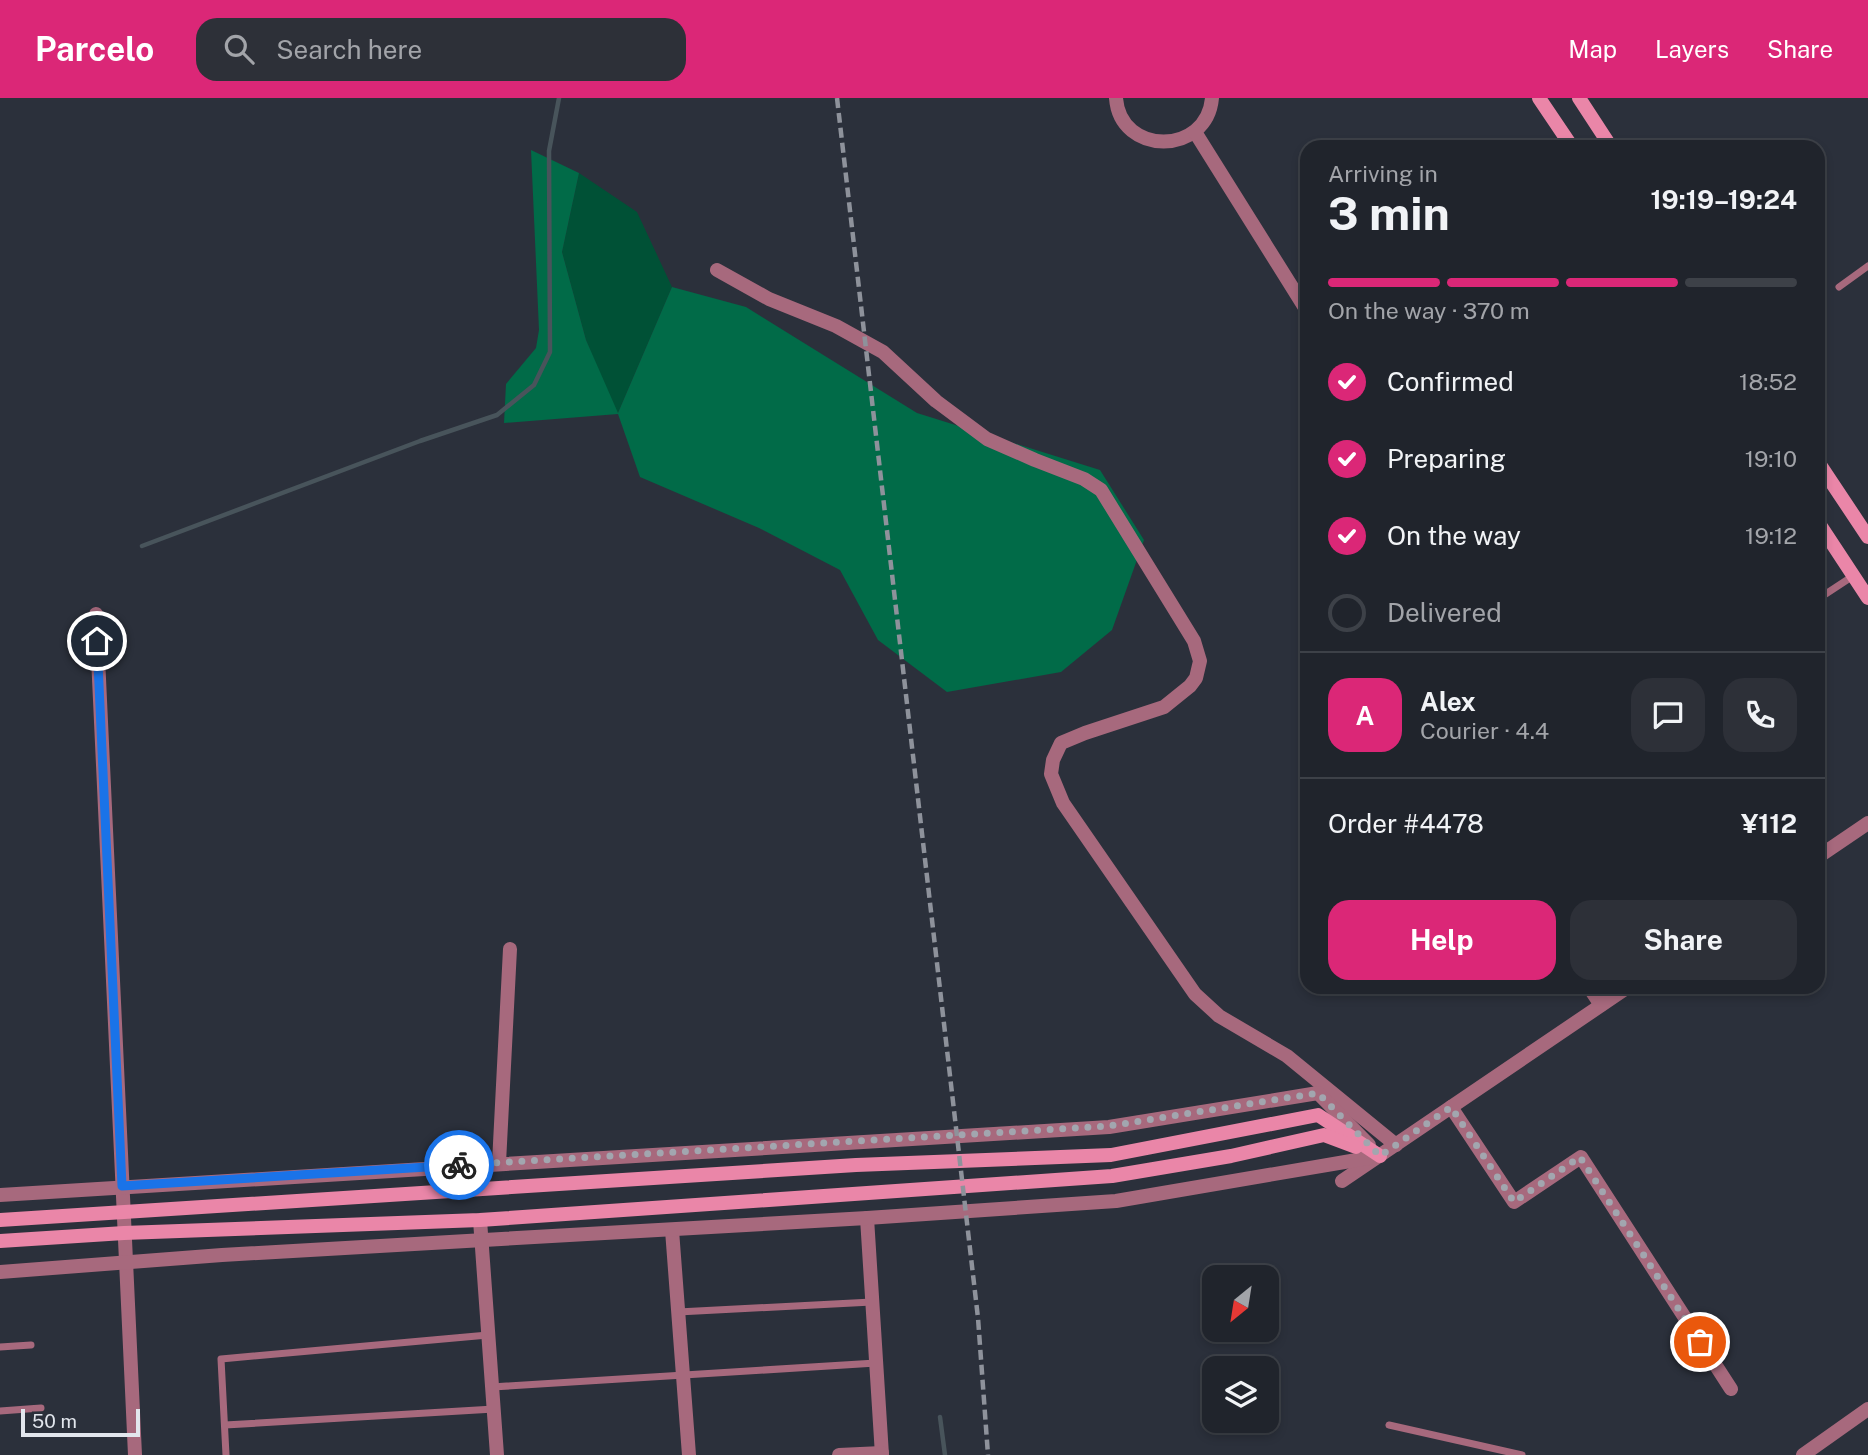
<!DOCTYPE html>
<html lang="en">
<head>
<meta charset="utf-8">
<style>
  body { margin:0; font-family:"Public Sans",sans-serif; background:#2d3038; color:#f1f3f6; height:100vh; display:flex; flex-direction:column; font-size:26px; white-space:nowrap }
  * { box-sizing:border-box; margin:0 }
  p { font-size:23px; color:#a2a4a9 }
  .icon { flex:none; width:38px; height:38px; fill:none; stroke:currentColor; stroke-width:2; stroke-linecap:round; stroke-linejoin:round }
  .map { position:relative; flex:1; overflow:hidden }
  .panel { position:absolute; left:1300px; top:42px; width:525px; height:854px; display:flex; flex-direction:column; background:#20242c; border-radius:21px; box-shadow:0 4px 10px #0003,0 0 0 2px #3d4148 }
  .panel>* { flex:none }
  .needle { width:46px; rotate:210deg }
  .fabs { position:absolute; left:1202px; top:1167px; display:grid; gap:14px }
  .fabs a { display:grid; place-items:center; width:77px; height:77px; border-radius:14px; background:#20242c; box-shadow:0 4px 10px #0003,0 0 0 2px #3d4148; font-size:35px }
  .scale { position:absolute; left:21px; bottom:18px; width:119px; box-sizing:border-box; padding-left:7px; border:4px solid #e2e6ed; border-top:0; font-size:19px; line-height:24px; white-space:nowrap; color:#e2e6ed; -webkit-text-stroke:5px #2b303b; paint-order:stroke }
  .pin { position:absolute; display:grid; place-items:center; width:60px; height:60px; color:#fff; margin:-30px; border:4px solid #fff; border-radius:50%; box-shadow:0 2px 7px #0007 }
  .courier { position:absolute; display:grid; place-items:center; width:70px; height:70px; margin:-35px; border:5px solid #1a73e8; border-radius:50%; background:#fff; color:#222; box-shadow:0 2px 9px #0007 }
  .head em { font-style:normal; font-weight:700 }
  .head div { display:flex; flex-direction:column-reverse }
  .head { display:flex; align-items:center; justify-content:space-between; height:119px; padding:0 28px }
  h1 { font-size:46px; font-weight:700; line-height:52px }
  .bar { display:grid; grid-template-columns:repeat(4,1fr); gap:10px 7px; align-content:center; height:84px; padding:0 28px }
  .bar i { height:9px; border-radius:5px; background:#3d4148 }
  .bar .current { background:#db2777 }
  .bar p { grid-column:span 4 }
  .line { display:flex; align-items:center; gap:18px; padding:0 28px; border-top:2px solid #3d4148 }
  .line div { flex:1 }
  .round { display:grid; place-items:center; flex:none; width:74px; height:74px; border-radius:21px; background:#2d3038 }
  ol { padding:0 28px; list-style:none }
  li { display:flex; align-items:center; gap:21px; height:77px }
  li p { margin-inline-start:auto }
  li .icon { padding:7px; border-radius:50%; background:#db2777; color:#fff; stroke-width:4 }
  li:last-child { color:#a2a4a9 }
  li i { width:38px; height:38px; border:4px solid #3d4148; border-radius:50% }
  .primary-button { display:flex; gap:14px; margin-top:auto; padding:14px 28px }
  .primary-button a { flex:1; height:80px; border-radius:21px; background:#db2777; color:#fff; font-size:28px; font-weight:700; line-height:80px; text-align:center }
  .primary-button a+a { background:#2d3038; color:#f1f3f6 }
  header { display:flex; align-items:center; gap:42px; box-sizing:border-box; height:98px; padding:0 35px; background:#db2777; color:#fff }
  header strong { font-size:33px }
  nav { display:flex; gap:38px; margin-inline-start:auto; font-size:24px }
  .search { width:490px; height:63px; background:#2d3038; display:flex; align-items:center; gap:18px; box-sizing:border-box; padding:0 24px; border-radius:21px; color:#a2a4a9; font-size:26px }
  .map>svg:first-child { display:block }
</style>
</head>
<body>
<header>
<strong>Parcelo</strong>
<div class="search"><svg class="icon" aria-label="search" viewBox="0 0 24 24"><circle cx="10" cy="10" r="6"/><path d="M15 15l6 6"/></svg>Search here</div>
<nav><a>Map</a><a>Layers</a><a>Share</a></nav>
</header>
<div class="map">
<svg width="1868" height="1357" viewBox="0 0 1868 1357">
  <rect width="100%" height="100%" fill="#2b303b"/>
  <!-- green -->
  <polygon fill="#005136" points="579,75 637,114 672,189 618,315 614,310 586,242 562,154"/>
  <!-- forest -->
  <polygon fill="#016b48" points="531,52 579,75 562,154 586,242 618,315 672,189 746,209 917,315 1100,372 1144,442 1112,532 1061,574 947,594 878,542 840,472 759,430 640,379 618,316 504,325 506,286 536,250 539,232"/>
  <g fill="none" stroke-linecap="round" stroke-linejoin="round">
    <!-- stream -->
    <g stroke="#48545b" stroke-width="4.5">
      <polyline points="142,448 420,343 497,317 534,287 550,254 549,53 559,0"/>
      <polyline points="940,1319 945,1357"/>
    </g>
    <!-- service -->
    <g stroke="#a7697d" stroke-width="7">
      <polyline points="1839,189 1868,168"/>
      <polyline points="1818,501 1853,478"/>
      <polyline points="678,1214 872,1204"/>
      <polyline points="0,1249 31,1247"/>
      <polyline points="492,1289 876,1265"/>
      <polyline points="0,1313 41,1310"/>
      <polyline points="225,1327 494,1311"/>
      <polyline points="1389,1327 1522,1357"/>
      <polyline points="226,1357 221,1261 488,1237"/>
    </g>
    <!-- minor -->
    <g stroke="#a7697d" stroke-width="14">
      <path d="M1116,0C1120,58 1207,58 1212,0"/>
      <polyline points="1195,34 1307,213"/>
      <polyline points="717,172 769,201 836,228 883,254 936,303 987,341 1035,362 1084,381 1101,392 1194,543 1200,563 1196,580 1190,588 1164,609 1085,635 1061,645 1053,662 1051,676 1063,705 1195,896 1219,918 1287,958 1396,1047"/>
      <polyline points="1589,889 1601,907"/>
      <polyline points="1451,1009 1514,1104 1581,1059 1731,1291"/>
      <polyline points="499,1065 510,851"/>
      <polyline points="867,1120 882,1357"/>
      <polyline points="480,1122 497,1357"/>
      <polyline points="672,1132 689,1357"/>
      <polyline points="839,1357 882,1355"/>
      <polyline points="1803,1357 1868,1311"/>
    </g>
    <!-- tertiary -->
    <g stroke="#a7697d" stroke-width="14">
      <polyline points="96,516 135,1357"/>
      <polyline points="1818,759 1868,725"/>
      <polyline points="1342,1083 1628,889"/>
      <polyline points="0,1097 1109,1029 1318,995 1369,1047"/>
      <polyline points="0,1174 222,1157 867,1120 1116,1103 1380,1058"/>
    </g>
    <!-- secondary -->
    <g stroke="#ea86a8" stroke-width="14">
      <polyline points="1539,0 1572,49"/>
      <polyline points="1579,0 1611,49"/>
      <polyline points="1818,364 1868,439"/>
      <polyline points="1818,424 1868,500"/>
      <polyline points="0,1122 856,1067 1111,1057 1318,1017 1380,1058"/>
      <polyline points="0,1143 124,1135 480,1122 1112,1078 1231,1058 1324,1037 1356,1049"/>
    </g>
    <!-- rail -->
    <polyline stroke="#8e929b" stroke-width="4.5" stroke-dasharray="10 5" stroke-linecap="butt" points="837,0 978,1220 988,1357"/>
  </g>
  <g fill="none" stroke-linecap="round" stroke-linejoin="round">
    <!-- done -->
    <polyline stroke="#a2a6af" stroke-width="7" stroke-dasharray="0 12.6" points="459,1067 1109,1028 1318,995 1380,1058 1451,1009 1514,1104 1580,1059 1700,1244"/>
    <!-- route -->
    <polyline stroke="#1a73e8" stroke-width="9" points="97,543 122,1088 459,1067"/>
  </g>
</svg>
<div class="fabs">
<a><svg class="needle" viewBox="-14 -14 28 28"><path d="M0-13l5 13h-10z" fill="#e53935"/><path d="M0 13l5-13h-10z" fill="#a2a4a9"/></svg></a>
<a><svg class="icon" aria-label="layers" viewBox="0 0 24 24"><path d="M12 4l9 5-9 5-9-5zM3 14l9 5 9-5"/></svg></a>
</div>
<div class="scale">50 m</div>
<div class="pin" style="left:1700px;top:1244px;background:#ea580c"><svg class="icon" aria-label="bag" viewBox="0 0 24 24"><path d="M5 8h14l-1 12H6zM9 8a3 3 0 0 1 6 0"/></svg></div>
<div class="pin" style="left:97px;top:543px;background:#1f2937"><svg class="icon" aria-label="home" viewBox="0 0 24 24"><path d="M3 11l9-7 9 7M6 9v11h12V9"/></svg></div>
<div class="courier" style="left:459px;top:1067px"><svg class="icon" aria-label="bike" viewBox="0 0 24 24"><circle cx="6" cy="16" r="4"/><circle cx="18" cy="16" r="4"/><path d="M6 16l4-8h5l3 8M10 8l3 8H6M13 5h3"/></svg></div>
<section class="panel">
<div class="head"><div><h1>3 min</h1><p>Arriving in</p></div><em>19:19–19:24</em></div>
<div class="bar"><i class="current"></i><i class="current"></i><i class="current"></i><i></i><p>On the way · 370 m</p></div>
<ol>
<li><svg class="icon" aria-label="check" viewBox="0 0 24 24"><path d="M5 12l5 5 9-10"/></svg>Confirmed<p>18:52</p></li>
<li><svg class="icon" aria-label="check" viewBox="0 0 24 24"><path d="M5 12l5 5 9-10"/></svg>Preparing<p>19:10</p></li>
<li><svg class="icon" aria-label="check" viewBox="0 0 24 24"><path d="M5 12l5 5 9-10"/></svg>On the way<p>19:12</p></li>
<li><i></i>Delivered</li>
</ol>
<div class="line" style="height:126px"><b class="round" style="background:#db2777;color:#fff">A</b><div><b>Alex</b><p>Courier · 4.4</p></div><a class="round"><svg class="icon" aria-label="chat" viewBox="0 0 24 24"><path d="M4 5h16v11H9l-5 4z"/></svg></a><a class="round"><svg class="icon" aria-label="phone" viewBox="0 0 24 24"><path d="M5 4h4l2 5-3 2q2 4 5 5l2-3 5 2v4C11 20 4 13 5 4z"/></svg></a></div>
<div class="line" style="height:91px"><div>Order #4478</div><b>¥112</b></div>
<div class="primary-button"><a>Help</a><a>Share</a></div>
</section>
</div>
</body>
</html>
